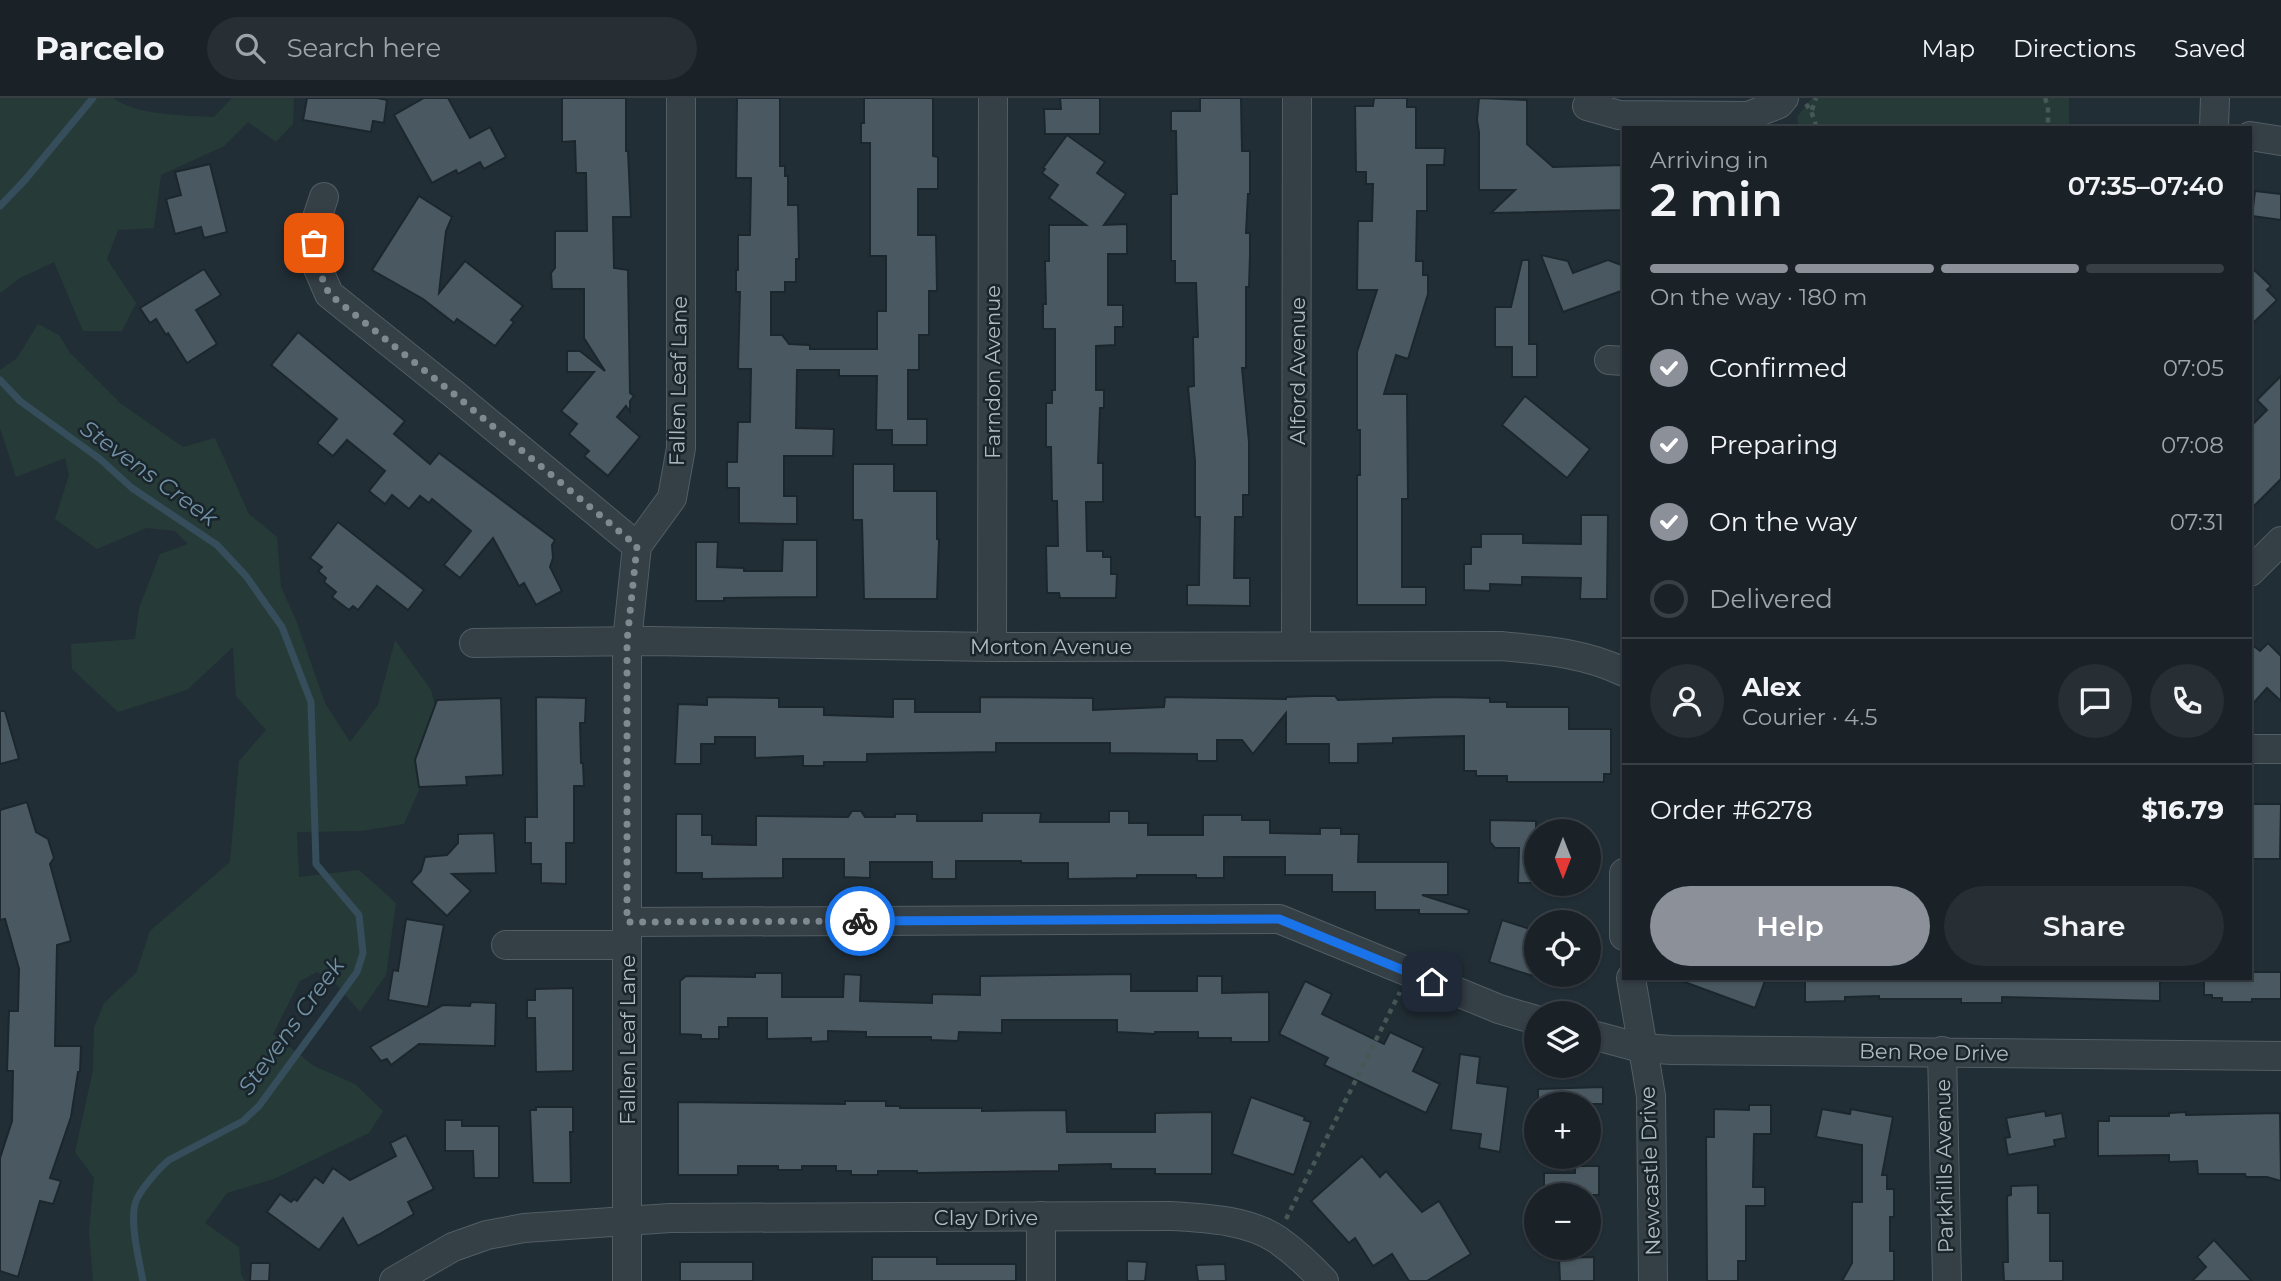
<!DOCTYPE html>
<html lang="en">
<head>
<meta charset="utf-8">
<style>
  body { margin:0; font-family:Montserrat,sans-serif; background:#272f34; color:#f1f3f6; height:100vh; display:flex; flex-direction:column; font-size:26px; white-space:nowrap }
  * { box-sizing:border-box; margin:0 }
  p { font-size:23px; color:#9fa4a8 }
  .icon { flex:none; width:38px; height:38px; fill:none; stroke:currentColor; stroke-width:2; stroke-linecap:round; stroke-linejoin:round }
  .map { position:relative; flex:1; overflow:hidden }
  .side { position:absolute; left:1622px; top:28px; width:630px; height:854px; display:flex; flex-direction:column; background:#1a2228; border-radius:0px; box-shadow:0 2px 5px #0004,0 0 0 2px #383f45 }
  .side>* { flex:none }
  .needle { width:46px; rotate:180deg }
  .tools { position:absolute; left:1524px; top:721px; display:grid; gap:14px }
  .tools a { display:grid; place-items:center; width:77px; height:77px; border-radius:50%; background:#1a2228; box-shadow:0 2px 5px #0004,0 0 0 2px #383f45; font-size:35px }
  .pin { position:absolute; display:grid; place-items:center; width:60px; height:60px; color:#fff; margin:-30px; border-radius:14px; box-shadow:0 4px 10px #0006 }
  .courier { position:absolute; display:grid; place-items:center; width:70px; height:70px; margin:-35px; border:5px solid #1a73e8; border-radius:50%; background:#fff; color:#222; box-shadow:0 2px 9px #0007 }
  .head em { font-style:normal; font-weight:600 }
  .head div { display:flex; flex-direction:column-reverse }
  .head { display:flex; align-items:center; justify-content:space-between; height:119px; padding:0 28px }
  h1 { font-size:46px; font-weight:600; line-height:52px }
  .bar { display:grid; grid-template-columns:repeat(4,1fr); gap:10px 7px; align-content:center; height:84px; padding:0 28px }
  .bar i { height:9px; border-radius:5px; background:#383f45 }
  .bar .selected { background:#8c9099 }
  .bar p { grid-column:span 4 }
  .line { display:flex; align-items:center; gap:18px; padding:0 28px; border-top:2px solid #383f45 }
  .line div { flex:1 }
  .round { display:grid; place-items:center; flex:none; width:74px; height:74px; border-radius:37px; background:#272f34 }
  ol { padding:0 28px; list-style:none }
  li { display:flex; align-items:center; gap:21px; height:77px }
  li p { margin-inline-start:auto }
  li .icon { padding:7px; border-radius:50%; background:#8c9099; color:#fff; stroke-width:4 }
  li:last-child { color:#9fa4a8 }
  li i { width:38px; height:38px; border:4px solid #383f45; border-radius:50% }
  .cta { display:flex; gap:14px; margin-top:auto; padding:14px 28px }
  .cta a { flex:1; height:80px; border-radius:42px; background:#8c9099; color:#fff; font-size:28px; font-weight:600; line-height:80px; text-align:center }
  .cta a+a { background:#272f34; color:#f1f3f6 }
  header { display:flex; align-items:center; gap:42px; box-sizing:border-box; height:98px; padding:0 35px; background:#1a2228; border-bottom:2px solid #383f45 }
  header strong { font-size:33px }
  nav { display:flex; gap:38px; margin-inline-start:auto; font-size:24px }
  .search { width:490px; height:63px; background:#272f34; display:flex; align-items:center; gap:18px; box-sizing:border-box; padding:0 24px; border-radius:38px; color:#9fa4a8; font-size:26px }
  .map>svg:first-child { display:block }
</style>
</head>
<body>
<header>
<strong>Parcelo</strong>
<div class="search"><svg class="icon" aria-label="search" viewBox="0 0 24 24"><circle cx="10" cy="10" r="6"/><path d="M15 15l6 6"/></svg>Search here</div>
<nav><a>Map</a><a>Directions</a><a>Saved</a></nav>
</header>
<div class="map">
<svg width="2281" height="1183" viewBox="0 0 2281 1183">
  <rect width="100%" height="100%" fill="#222e36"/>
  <!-- green -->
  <g fill="#263b38">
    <path d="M0,0H114C133,17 189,18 214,19L232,0H294L293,26L276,44L248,24L224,48L161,77L154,130L118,132L107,161L136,205L122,233H83L54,164L20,180L0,195Z"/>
    <polygon points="1812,0 2069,0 2069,30 1799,30 1797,19"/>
    <polygon points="38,226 59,237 70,255 120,305 183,349 215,340 249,416 277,439 281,489 296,522 325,605 350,644 378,607 395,542 431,592 443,638 404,726 361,733 297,734 299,779 359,772 396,805 386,877 360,914 337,887 317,874 300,883 273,936 314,968 355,986 383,1013 369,1035 274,1081 227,1095 205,1125 239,1149 241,1176 245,1183 93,1183 89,1133 94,1080 75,1054 93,972 94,930 104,905 136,875 150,833 230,764 239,663 266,632 236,598 233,549 187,592 118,614 72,571 71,546 135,541 139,510 160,456 188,446 175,433 146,430 97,451 55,421 69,377 65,360 16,379 0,330 0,272 17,260"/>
  </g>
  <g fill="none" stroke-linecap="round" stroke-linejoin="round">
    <!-- stream -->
    <g stroke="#364d5c" stroke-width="7">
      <polyline points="0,108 25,82 93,0"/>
      <path d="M0,282L20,303L100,361L132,390L217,447L246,478L282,529L311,604L316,766L359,817L363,855L357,874L259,1008L243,1023L169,1062C159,1070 138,1094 135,1106C130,1125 139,1163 143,1183"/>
    </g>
  </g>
  <!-- building -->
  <g fill="#4a5961" stroke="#1c262d" stroke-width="2">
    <polygon points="307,0 377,0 387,2 384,25 373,23 371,34 303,22"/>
    <polygon points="424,0 448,0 470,40 490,29 506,59 484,71 480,64 458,76 456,72 432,85 394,17"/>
    <polygon points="562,0 626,0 626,53 628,53 631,119 613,119 614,170 628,172 630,295 634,298 630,303 630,314 626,308 617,319 640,339 608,378 584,358 589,353 569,336 577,326 561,313 594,274 567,274 567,253 580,253 605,273 584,240 584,191 552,191 551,175 555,170 555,133 587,133 586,75 576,75 575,43 562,44"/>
    <polygon points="737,0 780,0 780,68 785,68 785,78 788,78 788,107 798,107 799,161 796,161 796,184 785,184 785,194 771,194 771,237 782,237 789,246 810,247 810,251 877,251 877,213 886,213 886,158 870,158 870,45 861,45 861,25 864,25 864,0 933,0 933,58 938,59 938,91 918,91 918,137 936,137 937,193 929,193 929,237 919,237 919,272 908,272 908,321 927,321 927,347 892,347 892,332 876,332 877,278 839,278 839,272 797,272 796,330 834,331 833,358 784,358 784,398 797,398 797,426 739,425 739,390 727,390 727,364 737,364 738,324 750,324 751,271 738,271 740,194 736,194 736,172 738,172 738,137 750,137 751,80 736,80"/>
    <polygon points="1060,0 1100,0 1100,36 1045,36 1044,11 1061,11"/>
    <polygon points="1200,0 1241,0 1242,53 1250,53 1250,96 1248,96 1246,135 1250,135 1250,157 1249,189 1246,189 1246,270 1242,270 1249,344 1249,397 1243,397 1243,419 1235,419 1234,480 1250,480 1250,508 1187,507 1187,487 1199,487 1200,419 1195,419 1195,363 1188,289 1194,288 1193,239 1198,239 1196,185 1175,185 1175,163 1171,163 1171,96 1177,96 1176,33 1171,33 1171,13 1200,13"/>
    <polygon points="1374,0 1407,0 1407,9 1416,9 1416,50 1445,50 1444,67 1427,67 1427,113 1417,113 1416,163 1423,163 1423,177 1428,177 1428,196 1408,261 1396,257 1384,296 1407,296 1408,401 1402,401 1402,489 1426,489 1426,507 1357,507 1357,377 1360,377 1360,332 1357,332 1357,254 1377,192 1357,192 1358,123 1372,123 1373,86 1366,86 1366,74 1356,74 1355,8 1373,8"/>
    <polygon points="1479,0 1527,2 1527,46 1553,69 1624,67 1624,112 1491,115 1515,92 1479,92 1479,34 1477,22"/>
    <polygon points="1067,37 1105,64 1097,75 1126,96 1104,127 1127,126 1127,156 1108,156 1108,207 1123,207 1123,229 1115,229 1115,247 1096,248 1096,292 1104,292 1104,310 1100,310 1098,365 1103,365 1103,404 1086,404 1087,453 1103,453 1103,459 1111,459 1111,476 1117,476 1116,500 1060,500 1059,495 1047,495 1046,448 1058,448 1057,403 1052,403 1051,349 1046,349 1046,305 1052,305 1052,292 1055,292 1055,231 1043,231 1043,206 1046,206 1045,163 1049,163 1049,127 1086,127 1049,100 1058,87 1042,75 1045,71 1043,70"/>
    <polygon points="210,66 227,134 204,140 201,129 175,136 166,101 181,97 175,74"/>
    <polygon points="2255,93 2281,96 2281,122 2252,118"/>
    <polygon points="419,98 452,119 446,133 439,195 465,163 523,208 511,222 514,224 495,248 457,221 454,225 423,201 372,172"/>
    <polygon points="1541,157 1568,163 1573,175 1608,162 1624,168 1624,192 1563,214"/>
    <polygon points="1522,162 1529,162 1529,246 1537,246 1537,279 1512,279 1512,249 1495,249 1495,209 1511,209"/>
    <polygon points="2250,168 2271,188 2267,192 2277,202 2250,228"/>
    <polygon points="204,171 221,197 196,212 217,246 187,265 168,235 166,237 156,221 150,225 140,210"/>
    <polygon points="298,234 405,323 394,336 430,366 439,355 555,442 552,447 553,460 550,469 562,493 536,507 524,485 519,488 493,440 460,480 444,467 471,433 432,401 429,405 420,398 409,411 392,397 385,406 369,393 385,373 347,342 333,358 317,345 337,321 271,267"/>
    <polygon points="2281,278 2281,381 2250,412 2250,329 2267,312 2257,302"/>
    <polygon points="1525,298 1590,351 1567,380 1502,327"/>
    <polygon points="853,366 894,366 894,393 937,393 937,441 939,441 937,501 864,501 862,422 853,422"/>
    <polygon points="1581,417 1608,417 1607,501 1580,501 1581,480 1522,479 1522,487 1490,486 1490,493 1464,492 1464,466 1471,466 1471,449 1481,449 1481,436 1523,436 1523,445 1581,446"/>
    <polygon points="338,424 424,492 408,512 377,488 358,512 353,508 349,512 332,499 336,494 324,484 326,480 318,473 322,469 310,460"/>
    <polygon points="783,442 817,442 817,499 724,500 724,503 696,503 696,444 718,444 717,469 744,470 744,473 782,473"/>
    <polygon points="2250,545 2260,553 2268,545 2281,558 2281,603 2267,590 2250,609"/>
    <polygon points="1314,598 1335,598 1338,602 1445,599 1490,600 1490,604 1507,604 1507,609 1569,609 1569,631 1611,631 1611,676 1604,676 1604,684 1507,684 1507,678 1476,678 1476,673 1464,673 1464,638 1393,640 1393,645 1358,646 1358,665 1329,665 1329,646 1286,646 1286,615 1253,656 1242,642 1217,642 1217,663 1197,663 1197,656 1110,655 1110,645 996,645 996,654 867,656 867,664 824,664 824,668 803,668 803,658 755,660 755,639 715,639 715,646 701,646 701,666 675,666 678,606 707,607 707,599 779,600 779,609 824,609 824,617 893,619 893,601 915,601 915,614 980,614 980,599 1093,600 1093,612 1164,609 1165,599 1286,601 1286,599"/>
    <polygon points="536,599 586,600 585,625 580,625 581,665 583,665 584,688 574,688 574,745 566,745 566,786 541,785 541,766 531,766 531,745 525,745 525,719 537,719"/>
    <polygon points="501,600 503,677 466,679 467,687 419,689 415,662 437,602"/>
    <polygon points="0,613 5,613 19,661 0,666"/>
    <polygon points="27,704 36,734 48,741 54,760 50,766 71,843 57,847 55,948 81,948 80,974 78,974 71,1019 50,1080 61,1083 53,1106 40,1103 18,1179 0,1173 0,1060 12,1023 13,973 7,973 9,913 18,913 19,871 5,821 0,822 0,712"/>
    <polygon points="2250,706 2281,706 2280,761 2250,761"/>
    <polygon points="852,713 861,713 865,719 895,719 895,716 917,716 917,723 982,723 982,715 1041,715 1040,724 1109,724 1109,713 1129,713 1129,725 1148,725 1148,737 1203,737 1203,717 1242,717 1242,722 1270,722 1270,735 1320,736 1320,730 1341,730 1341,736 1359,736 1358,764 1448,764 1448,797 1422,797 1469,812 1468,816 1419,816 1419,812 1375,812 1375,794 1332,794 1332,777 1285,777 1285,759 1224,759 1224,780 1196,780 1196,777 1137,777 1137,780 1068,781 1068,765 1021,765 1021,763 956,763 956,781 932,781 932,764 870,764 870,780 844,779 844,761 783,761 783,780 702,781 702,775 676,775 676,716 702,716 702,737 712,737 712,746 756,747 756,718 848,719"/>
    <polygon points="1490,722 1536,723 1536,785 1518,785 1519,750 1495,750 1490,744"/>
    <polygon points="494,735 496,775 452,776 471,793 447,818 411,784 421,773 425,759 447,757 458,745 458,736"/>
    <polygon points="406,821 444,827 428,909 388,902 393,872 398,873"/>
    <polygon points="1502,822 1536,833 1536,879 1489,864"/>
    <polygon points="2250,874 2281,874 2281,901 2252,901 2252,904 2222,904 2222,900 2212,900 2212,897 2204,897 2204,880 2250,880"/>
    <polygon points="755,875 782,875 782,899 843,899 844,876 861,877 860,903 932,905 932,896 980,897 980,878 1131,876 1131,893 1197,893 1197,878 1222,878 1222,895 1269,894 1269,944 1231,944 1231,940 1198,940 1198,934 1155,934 1155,936 1117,934 1117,922 1002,922 1002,935 959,934 958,943 931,942 931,939 866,939 866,934 828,933 828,943 811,944 811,940 767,941 767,920 728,920 728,929 719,929 719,941 701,941 701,937 680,936 680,883 686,878 755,879"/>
    <polygon points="1679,880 1766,880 1755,910 1679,882"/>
    <polygon points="1805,880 2160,880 2160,903 2002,899 2002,905 1961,905 1961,901 1879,901 1879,898 1845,899 1845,903 1805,904"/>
    <polygon points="1305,883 1332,896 1322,916 1384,946 1390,934 1424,950 1413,973 1440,986 1426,1015 1324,967 1328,960 1279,936"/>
    <polygon points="573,890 573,973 536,974 535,920 527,920 527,902 535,902 535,891"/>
    <polygon points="471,904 496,905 495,948 419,946 391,967 387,961 381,963 370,949 443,907 470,908"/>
    <polygon points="1460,956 1480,959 1477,985 1508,989 1500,1054 1479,1050 1481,1036 1451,1032"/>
    <polygon points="1603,989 1603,1006 1538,1006 1538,991"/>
    <polygon points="1251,999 1305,1019 1304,1022 1311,1024 1294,1077 1232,1056"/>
    <polygon points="845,1003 886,1003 886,1008 900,1008 900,1010 982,1010 982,1013 1066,1012 1067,1034 1155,1034 1155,1015 1212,1014 1212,1076 1155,1076 1155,1071 1111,1071 1111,1066 1059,1067 1059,1073 917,1075 917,1073 878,1073 878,1077 851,1077 851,1073 836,1073 836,1068 802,1068 802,1072 778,1072 778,1068 738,1068 738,1077 678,1077 678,1004 845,1006"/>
    <polygon points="1749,1007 1771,1007 1771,1036 1754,1036 1753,1089 1765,1089 1765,1108 1746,1108 1746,1163 1738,1163 1738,1183 1707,1183 1706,1039 1714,1039 1714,1011 1749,1012"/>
    <polygon points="536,1009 573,1009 573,1034 570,1034 571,1085 533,1085 530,1012 536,1012"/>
    <polygon points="1822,1011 1850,1016 1851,1011 1893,1019 1882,1077 1887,1077 1887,1091 1894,1091 1894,1119 1890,1119 1890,1153 1894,1153 1894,1183 1842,1183 1852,1165 1852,1104 1862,1104 1862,1047 1816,1039"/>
    <polygon points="2045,1013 2046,1018 2062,1015 2066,1040 2054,1042 2055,1048 2008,1057 2005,1040 2010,1039 2006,1020"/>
    <polygon points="2186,1014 2186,1017 2280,1015 2281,1083 2267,1079 2246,1079 2245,1076 2198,1076 2197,1063 2169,1064 2169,1057 2098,1058 2098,1023 2109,1023 2109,1018 2169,1018 2169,1015"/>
    <polygon points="445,1022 462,1022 462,1028 499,1028 499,1080 474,1080 473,1053 445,1053"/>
    <polygon points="406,1037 434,1091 408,1104 414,1116 378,1137 358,1148 343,1120 319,1152 267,1114 280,1096 291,1104 294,1101 297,1103 315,1079 323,1085 333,1070 350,1082 396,1058 390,1045"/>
    <polygon points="1362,1058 1380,1079 1386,1073 1422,1114 1439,1103 1471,1156 1427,1183 1409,1183 1392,1156 1373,1168 1355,1140 1349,1145 1311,1103"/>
    <polygon points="1575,1068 1599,1068 1599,1097 1544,1097 1544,1075 1575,1075"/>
    <polygon points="2038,1087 2038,1115 2050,1115 2050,1163 2063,1163 2063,1183 2004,1183 2003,1164 2008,1164 2007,1098 2011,1097 2011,1088"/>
    <polygon points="2214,1142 2252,1183 2192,1183 2206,1169 2197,1159"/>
    <polygon points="872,1159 937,1159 937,1166 1016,1166 1016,1183 872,1183"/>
    <polygon points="1594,1159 1594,1183 1560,1183 1559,1160"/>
    <polygon points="1127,1163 1147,1164 1145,1183 1127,1183"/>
    <rect x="680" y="1164" width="73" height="19"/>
    <polygon points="251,1165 270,1165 269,1183 250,1183"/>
    <polygon points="1225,1166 1226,1183 1198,1183 1196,1167"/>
  </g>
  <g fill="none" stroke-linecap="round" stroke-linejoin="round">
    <!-- minor casing -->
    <g stroke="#525d64" stroke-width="30">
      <g id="minor">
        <polyline points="1587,8 1619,17 1748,18 1779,6 1784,0"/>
        <polyline points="2214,30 2215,0"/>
        <polyline points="2250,38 2281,43"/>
        <polyline points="324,99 314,129 314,161 329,196 454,296 637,448"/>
        <polyline points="1609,262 1624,263"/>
        <polyline points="2250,474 2281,443"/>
        <path d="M474,545L651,543L992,549L1501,548C1544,552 1585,555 1624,574"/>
        <polyline points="1296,547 1297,0"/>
        <polyline points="992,549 993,0"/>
        <polyline points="2250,651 2281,651"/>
        <polyline points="1624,775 1624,838"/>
        <polyline points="627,824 1279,821 1499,911 1536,922"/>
        <polyline points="506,847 627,847"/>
        <polyline points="1631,880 1651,998 1653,1183"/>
        <polyline points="1589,936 1641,950 1672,952 2281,958"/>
        <polyline points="1942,953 1947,1183"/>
        <polyline points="1041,1118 1041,1183"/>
        <path d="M394,1183L453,1149L487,1137L524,1130L670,1120L1171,1118C1206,1120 1249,1122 1278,1142C1295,1154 1310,1168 1324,1183"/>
        <polyline points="627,1183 627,543 637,448 672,400 681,350 681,0"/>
      </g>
    </g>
    <!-- path -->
    <g stroke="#455856" stroke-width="4.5" stroke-dasharray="5 5" stroke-linecap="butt">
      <polyline points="2045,0 2048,9 2048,30"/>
      <polyline points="1806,6 1811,13 1817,30"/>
      <polyline points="1812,12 1816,0"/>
      <polyline points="1286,1121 1400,894"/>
    </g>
    <!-- minor -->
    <use href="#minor" stroke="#353f46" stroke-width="28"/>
  </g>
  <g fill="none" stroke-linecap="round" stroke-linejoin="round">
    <!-- done -->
    <polyline stroke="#7e8a92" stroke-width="7" stroke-dasharray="0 12.6" points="314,145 314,161 329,196 454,296 637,448 627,543 627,824 860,823"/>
    <!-- route -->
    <polyline stroke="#1a73e8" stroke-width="9" points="860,823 1279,821 1432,884"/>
  </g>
  <g text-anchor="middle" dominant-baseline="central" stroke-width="5" stroke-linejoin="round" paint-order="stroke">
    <!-- street labels -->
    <g font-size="21" fill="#afbbc3" stroke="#1a242b">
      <text transform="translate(1297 273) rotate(-90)">Alford Avenue</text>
      <text transform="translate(992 274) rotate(-90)">Farndon Avenue</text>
      <text transform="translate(678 283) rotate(-89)">Fallen Leaf Lane</text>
      <text x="1051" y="548">Morton Avenue</text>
      <text transform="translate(627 942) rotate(-90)">Fallen Leaf Lane</text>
      <text transform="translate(1934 954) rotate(1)">Ben Roe Drive</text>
      <text transform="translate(1944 1068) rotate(-91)">Parkhills Avenue</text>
      <text transform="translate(1650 1073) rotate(-92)">Newcastle Drive</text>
      <text x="986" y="1119">Clay Drive</text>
    </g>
    <!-- water labels -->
    <g font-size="23" font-style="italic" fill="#7191a5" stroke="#1a242b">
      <text transform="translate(149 375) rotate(36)">Stevens Creek</text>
      <text transform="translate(291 928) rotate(-54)">Stevens Creek</text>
    </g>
  </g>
</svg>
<div class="tools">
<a><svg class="needle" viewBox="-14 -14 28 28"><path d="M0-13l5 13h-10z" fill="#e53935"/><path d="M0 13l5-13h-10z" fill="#9fa4a8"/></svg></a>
<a><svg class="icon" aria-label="locate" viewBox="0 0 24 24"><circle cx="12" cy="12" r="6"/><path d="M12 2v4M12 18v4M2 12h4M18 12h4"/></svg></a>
<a><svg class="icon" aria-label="layers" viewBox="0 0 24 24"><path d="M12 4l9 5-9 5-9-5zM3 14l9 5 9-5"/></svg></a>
<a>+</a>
<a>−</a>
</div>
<div class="pin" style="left:314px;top:145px;background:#ea580c"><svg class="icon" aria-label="bag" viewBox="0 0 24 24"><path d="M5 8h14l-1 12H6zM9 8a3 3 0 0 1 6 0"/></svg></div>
<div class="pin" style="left:1432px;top:884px;background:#1f2937"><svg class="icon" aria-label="home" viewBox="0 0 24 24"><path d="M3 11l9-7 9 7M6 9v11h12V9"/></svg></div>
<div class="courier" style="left:860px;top:823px"><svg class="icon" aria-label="bike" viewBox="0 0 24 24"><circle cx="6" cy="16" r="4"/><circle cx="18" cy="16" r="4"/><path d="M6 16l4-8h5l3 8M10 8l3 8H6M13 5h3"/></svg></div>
<section class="side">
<div class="head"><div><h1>2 min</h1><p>Arriving in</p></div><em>07:35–07:40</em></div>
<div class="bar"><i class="selected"></i><i class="selected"></i><i class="selected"></i><i></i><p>On the way · 180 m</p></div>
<ol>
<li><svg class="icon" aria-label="check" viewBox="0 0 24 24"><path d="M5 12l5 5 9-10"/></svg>Confirmed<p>07:05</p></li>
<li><svg class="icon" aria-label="check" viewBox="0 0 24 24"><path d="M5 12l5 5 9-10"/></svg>Preparing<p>07:08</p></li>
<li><svg class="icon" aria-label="check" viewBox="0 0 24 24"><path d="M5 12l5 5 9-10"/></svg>On the way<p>07:31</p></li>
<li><i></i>Delivered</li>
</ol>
<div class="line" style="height:126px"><a class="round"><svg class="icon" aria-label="person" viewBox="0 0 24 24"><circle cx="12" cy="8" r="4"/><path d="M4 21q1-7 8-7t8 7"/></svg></a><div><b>Alex</b><p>Courier · 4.5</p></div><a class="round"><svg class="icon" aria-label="chat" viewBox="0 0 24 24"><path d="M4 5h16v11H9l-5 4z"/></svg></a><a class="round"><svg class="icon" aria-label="phone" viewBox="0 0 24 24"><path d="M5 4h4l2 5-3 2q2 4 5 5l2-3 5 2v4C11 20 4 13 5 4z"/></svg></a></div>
<div class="line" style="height:91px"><div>Order #6278</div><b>$16.79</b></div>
<div class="cta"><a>Help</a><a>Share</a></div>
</section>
</div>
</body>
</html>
